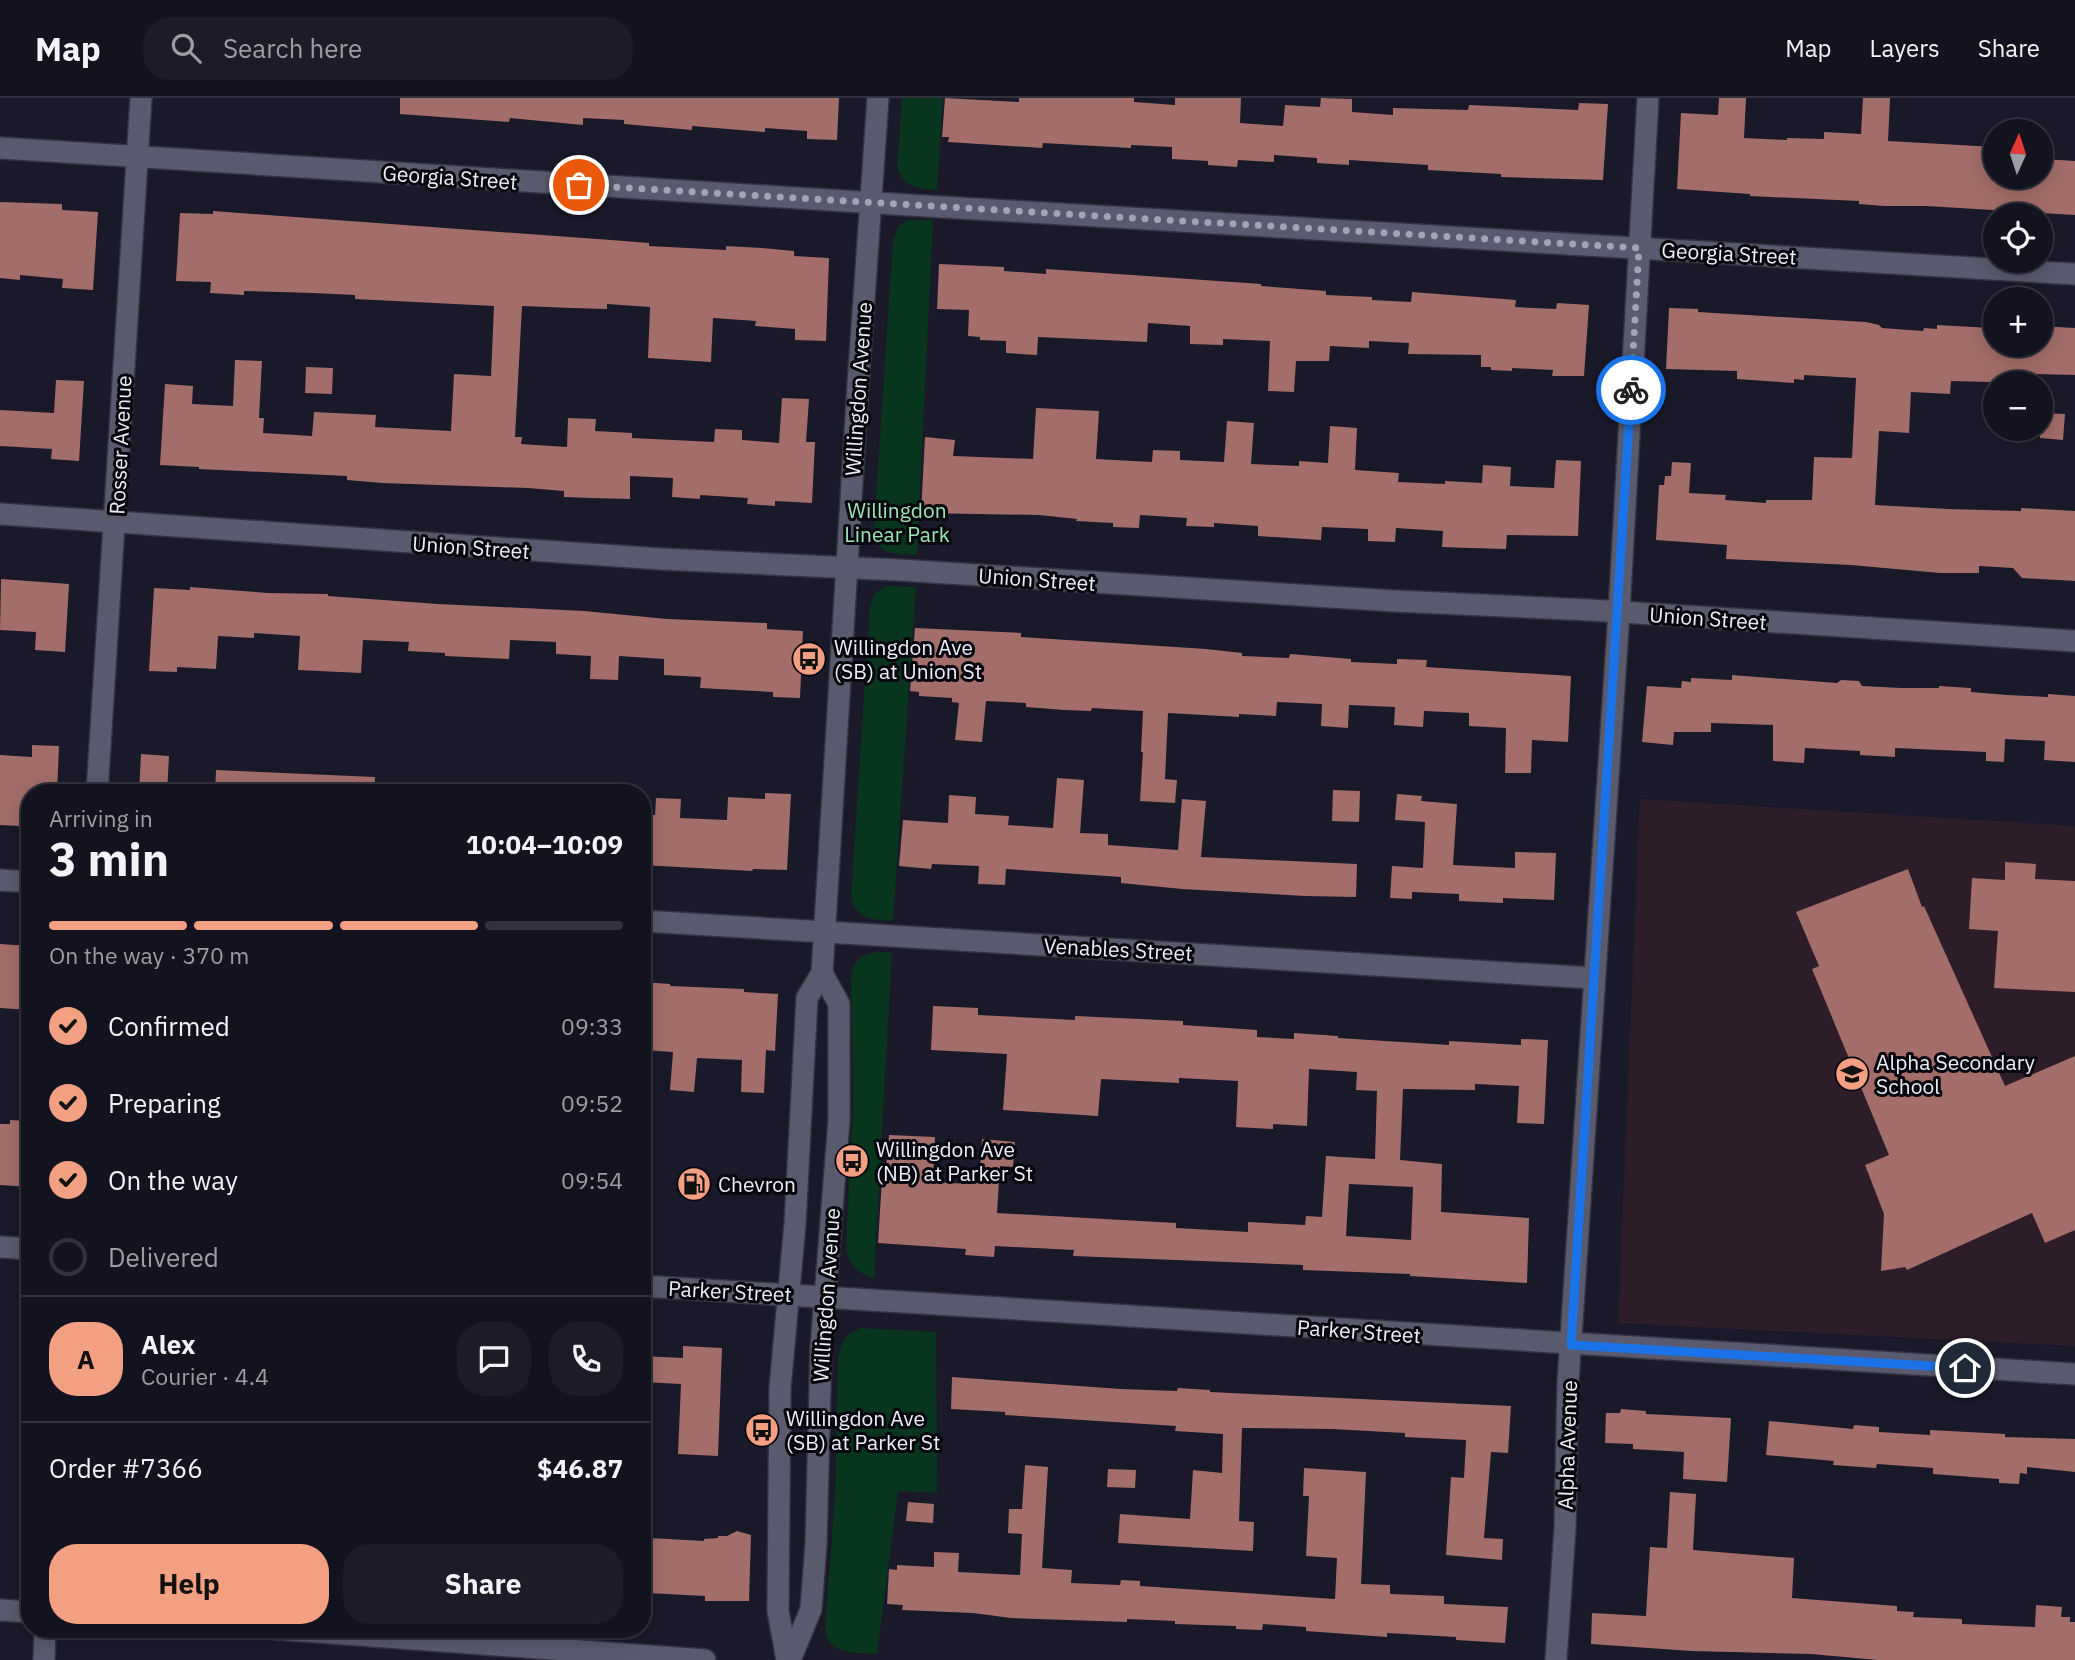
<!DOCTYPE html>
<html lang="en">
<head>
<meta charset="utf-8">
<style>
  body { margin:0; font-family:"IBM Plex Sans",sans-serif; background:#1c1c29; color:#f1f3f6; height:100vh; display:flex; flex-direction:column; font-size:26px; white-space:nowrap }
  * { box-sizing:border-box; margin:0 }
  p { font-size:23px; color:#9d9ea5 }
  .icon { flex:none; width:38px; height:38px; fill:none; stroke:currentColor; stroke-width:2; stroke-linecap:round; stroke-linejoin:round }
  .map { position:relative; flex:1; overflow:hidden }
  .details { position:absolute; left:21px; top:686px; width:630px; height:854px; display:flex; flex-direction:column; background:#131320; border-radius:28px; box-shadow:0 4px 18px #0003,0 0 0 2px #32323e }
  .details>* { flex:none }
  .needle { width:46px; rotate:3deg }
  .tools { position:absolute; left:1983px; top:21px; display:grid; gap:14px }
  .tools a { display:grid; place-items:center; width:70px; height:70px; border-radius:50%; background:#131320; box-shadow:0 4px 18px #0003,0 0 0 2px #32323e; font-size:35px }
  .pin { position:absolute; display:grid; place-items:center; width:60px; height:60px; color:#fff; margin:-30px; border:4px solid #fff; border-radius:50%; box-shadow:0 2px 7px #0007 }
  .courier { position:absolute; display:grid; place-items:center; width:70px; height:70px; margin:-35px; border:5px solid #1a73e8; border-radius:50%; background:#fff; color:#222; box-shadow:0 2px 9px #0007 }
  .summary em { font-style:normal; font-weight:700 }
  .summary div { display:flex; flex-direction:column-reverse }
  .summary { display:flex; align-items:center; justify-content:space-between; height:119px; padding:0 28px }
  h1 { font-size:46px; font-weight:700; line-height:52px }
  .bar { display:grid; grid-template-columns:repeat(4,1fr); gap:10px 7px; align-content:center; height:84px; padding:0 28px }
  .bar i { height:9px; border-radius:5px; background:#32323e }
  .bar .current { background:#f2a081 }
  .bar p { grid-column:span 4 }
  .line { display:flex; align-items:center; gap:18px; padding:0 28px; border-top:2px solid #32323e }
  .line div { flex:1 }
  .round { display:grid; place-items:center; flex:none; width:74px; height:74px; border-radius:28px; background:#1c1c29 }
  ol { padding:0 28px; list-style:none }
  li { display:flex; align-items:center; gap:21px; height:77px }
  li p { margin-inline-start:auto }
  li .icon { padding:7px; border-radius:50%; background:#f2a081; color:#111; stroke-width:4 }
  li:last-child { color:#9d9ea5 }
  li i { width:38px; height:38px; border:4px solid #32323e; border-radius:50% }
  .action { display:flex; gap:14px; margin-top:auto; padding:14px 28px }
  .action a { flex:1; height:80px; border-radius:28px; background:#f2a081; color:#111; font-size:28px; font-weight:700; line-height:80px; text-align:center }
  .action a+a { background:#1c1c29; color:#f1f3f6 }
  header { display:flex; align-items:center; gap:42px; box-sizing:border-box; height:98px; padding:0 35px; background:#131320; border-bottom:2px solid #32323e }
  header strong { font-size:33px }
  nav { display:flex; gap:38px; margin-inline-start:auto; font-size:24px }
  .search { width:490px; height:63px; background:#1c1c29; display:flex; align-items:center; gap:18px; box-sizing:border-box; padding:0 24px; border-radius:28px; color:#9d9ea5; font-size:26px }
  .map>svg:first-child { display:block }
</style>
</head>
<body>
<header>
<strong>Map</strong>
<div class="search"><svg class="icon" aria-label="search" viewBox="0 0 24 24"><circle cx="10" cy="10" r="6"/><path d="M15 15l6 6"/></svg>Search here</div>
<nav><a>Map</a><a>Layers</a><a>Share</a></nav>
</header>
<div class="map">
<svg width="2075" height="1562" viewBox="0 0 2075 1562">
  <rect width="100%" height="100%" fill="#19192a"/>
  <!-- education -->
  <polygon fill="#2c1d28" points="1640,701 2075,728 2075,1248 1618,1225"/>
  <!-- green -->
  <g fill="#07351d">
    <path d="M902,0H943L937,92C917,91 903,89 897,68Z"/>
    <path d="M908,122H933L917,457C895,455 876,459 874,430L893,142L898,129Z"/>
    <path d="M886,488L916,489L893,823C874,822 855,821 851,799L870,507L875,495Z"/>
    <path d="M877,854H892L874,1180C857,1175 848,1167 846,1148L853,1005L851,876C854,862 862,856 877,854Z"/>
    <path d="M861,1230L936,1234L937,1395L898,1393L877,1556C854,1555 826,1557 825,1528L835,1398L838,1261C841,1245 845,1236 861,1230Z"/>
  </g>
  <!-- building -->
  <g fill="#a36d69" fill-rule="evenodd">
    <polygon points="400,0 839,0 837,42 807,41 807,33 765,30 765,34 692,28 692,32 624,26 624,22 583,20 583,27 510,20 509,24 400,16"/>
    <polygon points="945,0 1019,4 1019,0 1134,0 1134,4 1175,7 1175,0 1241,0 1240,25 1283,28 1285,7 1320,9 1321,0 1352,1 1352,14 1393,17 1393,10 1468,12 1469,7 1578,12 1579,5 1608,6 1603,82 1501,79 1501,76 1428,72 1428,67 1349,62 1349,67 1317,65 1317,60 1274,57 1274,64 1238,62 1237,69 1208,67 1208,63 1172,61 1172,49 1131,47 1131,50 1043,45 1042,50 948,44 949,39 942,39"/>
    <polygon points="1719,0 1746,0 1744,40 1787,42 1787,40 1824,41 1824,34 1861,36 1863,0 1890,0 1888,43 1995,49 1995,79 2044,79 2044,61 2075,63 2075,117 1926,108 1884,108 1859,106 1859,103 1750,98 1750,96 1677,91 1681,15 1718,17"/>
    <polygon points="0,104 62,106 62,112 98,114 93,192 62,190 63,181 20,177 20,182 0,180"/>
    <polygon points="213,113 611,142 649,145 649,148 726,152 726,148 762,150 794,153 794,158 829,160 826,243 795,242 795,231 755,228 756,223 713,220 711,264 648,260 650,209 607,206 607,211 571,210 522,208 515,339 522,339 521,346 567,349 568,320 596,321 595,333 632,335 632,340 714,344 715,331 742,332 742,342 779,345 782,300 809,301 806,344 815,344 812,405 775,403 775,408 747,406 748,400 700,397 700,401 672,399 673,380 630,378 630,401 592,400 564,399 564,393 528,390 382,385 347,382 347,378 199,371 199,369 160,367 165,286 193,288 192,306 233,308 235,262 262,263 259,320 264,320 263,335 312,338 314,314 376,317 375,329 451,333 454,276 491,278 494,208 355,201 355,197 313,195 244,193 244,197 210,195 211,184 176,183 180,115 213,116"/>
    <polygon points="939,166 1004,169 1004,173 1046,176 1046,171 1261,186 1261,188 1326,193 1326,197 1372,199 1372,202 1411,204 1412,194 1516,202 1515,209 1556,211 1557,205 1589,207 1584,278 1552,278 1553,272 1512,270 1512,273 1491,272 1491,269 1481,269 1481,257 1408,256 1409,245 1369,243 1369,250 1330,248 1329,263 1296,263 1294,294 1268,293 1270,243 1223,241 1223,247 1190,246 1190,228 1148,225 1147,244 1038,239 1037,257 1006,255 1006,243 980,242 980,239 968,238 969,212 937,211"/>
    <polygon points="1669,210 1698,211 1698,214 1866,224 1879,227 1882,230 1923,233 1924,230 1937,231 1937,227 1992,230 1991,247 2040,247 2040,228 2075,230 2075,277 2027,276 2027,285 1951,283 1950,296 1911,294 1909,335 1879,333 1875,407 1948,411 2021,413 2021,410 2075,413 2075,483 2022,480 2013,470 1979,468 1979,475 1940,475 1851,467 1726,461 1727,447 1656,442 1659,387 1664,387 1665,378 1671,378 1672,364 1691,365 1689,395 1726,397 1725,402 1766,405 1766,402 1812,402 1814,359 1852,360 1856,280 1804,277 1804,282 1794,281 1794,285 1737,281 1737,273 1666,271"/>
    <polygon points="306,269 333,270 332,296 305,295"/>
    <polygon points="56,282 84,283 79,363 51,361 52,351 0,348 0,312 54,315"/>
    <polygon points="1036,310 1099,313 1096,361 1152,364 1153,352 1180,353 1180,362 1224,364 1227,323 1254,325 1251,366 1299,368 1299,363 1328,365 1330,328 1357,330 1355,372 1399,375 1398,384 1445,386 1445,383 1482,385 1483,367 1511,369 1510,388 1554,390 1556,362 1581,363 1578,438 1507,437 1506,451 1470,450 1442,449 1443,433 1396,430 1395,444 1368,443 1368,431 1322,429 1321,442 1258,438 1258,428 1214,425 1214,429 1186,428 1187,420 1140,417 1139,430 1113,429 1113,425 1076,423 1077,421 1039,417 921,415 925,339 955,342 953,358 1033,361"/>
    <polygon points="2040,315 2065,316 2063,342 2040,340"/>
    <polygon points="1,481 69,486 65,554 35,552 36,534 0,532"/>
    <polygon points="190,489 268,495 328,496 328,498 438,506 584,513 667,521 767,525 767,531 803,533 800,600 773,599 773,594 700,590 701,579 664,577 664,561 619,558 618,582 590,581 591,558 556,556 556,544 510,542 509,561 445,558 445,555 408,553 409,544 363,542 361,575 298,572 300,538 254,535 254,540 218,538 216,571 177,569 177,574 149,573 154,490 190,492"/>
    <polygon points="915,530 1021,535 1021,539 1206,551 1242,555 1242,558 1289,560 1290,556 1315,558 1351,561 1351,564 1397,566 1397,561 1427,562 1426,569 1571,578 1568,644 1532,642 1531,675 1505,675 1506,630 1469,628 1469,615 1424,613 1423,629 1394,627 1395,609 1349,607 1348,630 1321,628 1322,606 1277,604 1276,618 1239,616 1239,619 1168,615 1165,681 1177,682 1175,705 1140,703 1143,654 1141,654 1143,613 1092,610 1091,613 1064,612 1026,609 1026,605 986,603 982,644 955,642 959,605 952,604 952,600 919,598 919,594 910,593"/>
    <polygon points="1732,577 1837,585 1841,582 1859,583 1862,588 1901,590 1939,590 1939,588 1971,590 1971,594 2007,597 2048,599 2048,596 2075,598 2075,664 2044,662 2045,643 2005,641 2004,664 1986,663 1986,654 1895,650 1895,659 1860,657 1860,653 1805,650 1804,665 1773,663 1773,627 1711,625 1711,634 1674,634 1673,647 1642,644 1647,588 1681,590 1682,583 1691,584 1691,580 1732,582"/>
    <polygon points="32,647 59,648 57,695 30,695 30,725 19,725 19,728 0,727 0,657 32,659"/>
    <polygon points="141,656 169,658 167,695 139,695"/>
    <polygon points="216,672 375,679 374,695 215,695"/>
    <polygon points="1057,680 1084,682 1080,735 1108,736 1108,747 1178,752 1182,701 1206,703 1201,759 1357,766 1356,799 1305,798 1182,791 1121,785 1121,779 1006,771 1005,787 978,786 979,768 932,766 931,771 899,768 903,722 948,725 949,697 976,699 975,716 1009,718 1008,727 1053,730"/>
    <polygon points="1333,692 1360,693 1359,724 1332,723"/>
    <polygon points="765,695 791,696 787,772 753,771 752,773 642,767 642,716 655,717 656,700 681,701 680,720 727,722 728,699 765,701"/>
    <polygon points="1397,696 1422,698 1421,703 1457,706 1453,767 1515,770 1515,754 1556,755 1554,802 1503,800 1503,805 1459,803 1459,796 1412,794 1412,801 1390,800 1392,768 1423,770 1425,724 1395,722"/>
    <polygon points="2005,764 2036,766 2035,781 2075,783 2075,894 1994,890 1998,833 1969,831 1972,780 2005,782"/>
    <polygon points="1908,771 1922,809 1924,808 2005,988 2075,958 2075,1132 2045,1145 2032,1115 1907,1172 1905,1169 1881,1173 1884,1116 1865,1067 1889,1057 1812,871 1819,868 1796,814"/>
    <polygon points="0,846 30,848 30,912 0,910"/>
    <polygon points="643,884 670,886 670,888 744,891 744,894 778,896 775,953 766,952 764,995 741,994 742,962 697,960 694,994 670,992 673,954 642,952"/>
    <path d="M933,908L978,910V917L1075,922V918L1183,923V927L1257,932V939L1294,941V935L1338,938V940L1449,947V943L1521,947V941L1548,942L1544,1026L1517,1025L1519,988L1475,986V992L1403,991L1400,1062L1442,1066L1441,1114L1529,1120L1527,1185L1410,1178V1176L1303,1172V1167L1073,1158L1074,1152L995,1148L994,1159L965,1157L966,1151L878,1145L882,1081H885L889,1037L935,1039L933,1084L970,1086V1084L979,1085L982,1041L1015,1044L1013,1069L1000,1068L997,1115L1176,1125V1130L1248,1134V1124L1305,1127L1306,1118L1322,1119L1326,1058L1375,1061L1377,993L1356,992L1357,974L1309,971L1307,1028L1273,1026V1031L1236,1029L1238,983L1179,980V985L1101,981L1098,1018L1003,1012L1007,956L931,952ZM1349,1086L1413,1089L1411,1142L1346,1138Z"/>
    <polygon points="10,1022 30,1023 30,1089 0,1087 0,1026 10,1026"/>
    <polygon points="683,1248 722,1250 718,1358 678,1356 681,1286 642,1284 642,1258 683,1260"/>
    <polygon points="952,1279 1121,1291 1177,1293 1178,1290 1210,1292 1210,1294 1511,1308 1508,1355 1491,1354 1484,1440 1503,1441 1502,1462 1446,1457 1451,1379 1464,1380 1466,1342 1405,1339 1405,1335 1332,1331 1242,1330 1239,1423 1254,1424 1253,1453 1118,1445 1120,1416 1190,1421 1193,1372 1222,1375 1223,1336 1175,1333 1176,1328 1005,1317 1005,1314 951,1311"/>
    <polygon points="1621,1311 1646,1313 1646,1316 1731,1320 1727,1384 1683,1381 1684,1354 1633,1351 1633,1346 1605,1345 1606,1315 1620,1315"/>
    <polygon points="1769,1323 1853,1331 1854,1327 1879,1329 1879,1334 1930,1337 1930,1332 2005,1336 2005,1339 2075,1341 2075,1374 2027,1369 2027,1376 2020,1375 2019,1386 1999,1385 1999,1381 1933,1376 1933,1370 1877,1366 1876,1370 1833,1367 1834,1363 1766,1357"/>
    <polygon points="1025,1367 1048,1369 1042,1470 1072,1472 1071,1485 1120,1487 1121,1482 1140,1483 1140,1488 1335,1501 1337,1460 1306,1458 1309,1398 1303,1398 1304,1370 1366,1374 1361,1486 1390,1487 1390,1496 1444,1498 1444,1506 1508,1509 1505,1545 1456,1542 1456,1539 1387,1535 1387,1539 1306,1533 1306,1529 1263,1526 1262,1532 1236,1531 1236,1528 1175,1526 1175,1523 1127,1521 1127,1524 1011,1520 973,1515 902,1512 903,1507 887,1506 889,1471 897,1472 897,1467 934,1469 934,1454 959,1455 958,1474 1020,1477 1022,1436 1008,1435 1009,1411 1022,1411"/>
    <polygon points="1108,1371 1136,1372 1135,1390 1107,1389"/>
    <polygon points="1670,1394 1696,1396 1693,1452 1794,1460 1792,1500 1897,1508 1897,1513 1914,1514 1913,1519 1962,1521 1962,1526 2035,1529 2036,1507 2062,1509 2061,1519 2070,1519 2070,1524 2075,1524 2075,1562 1878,1562 1811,1556 1692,1553 1591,1546 1592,1515 1646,1518 1650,1449 1667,1450"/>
    <polygon points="908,1404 934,1406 933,1425 906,1423"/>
    <polygon points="737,1433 751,1437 749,1503 705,1503 705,1498 647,1495 650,1440 704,1443 704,1441 718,1440 718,1438 727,1438"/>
  </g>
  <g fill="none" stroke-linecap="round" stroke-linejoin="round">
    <!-- street casing -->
    <g stroke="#333340" stroke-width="24">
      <g id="street">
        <polyline points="0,50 909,107 2075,176"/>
        <polyline points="0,416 661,461 899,472 1395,503 1590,512 2075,543"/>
        <polyline points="97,695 141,0"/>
        <polyline points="0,782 30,784"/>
        <polyline points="642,823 1593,880"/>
        <polyline points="0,1512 30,1514"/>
        <polyline points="276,1531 705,1562"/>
        <polyline points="44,1562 45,1531"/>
        <polyline points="1556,1562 1565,1430 1568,1284 1619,514 1648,0"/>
      </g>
    </g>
    <!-- secondary casing -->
    <g stroke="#333340" stroke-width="24">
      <g id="secondary">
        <polyline points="0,1149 30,1151"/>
        <polyline points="642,1188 2075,1276"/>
        <polyline points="787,1562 778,1513 780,1290 795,1126 807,900 822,875 858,287 878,0"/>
        <polyline points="790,1562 811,1511 816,1446 821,1250 839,1022 839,906 822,875"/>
      </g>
    </g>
    <!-- street -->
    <use href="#street" stroke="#5a5a6e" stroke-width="21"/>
    <!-- secondary -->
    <use href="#secondary" stroke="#5a5a6e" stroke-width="21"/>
  </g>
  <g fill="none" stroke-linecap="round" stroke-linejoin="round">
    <!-- done -->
    <polyline stroke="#a3a3b1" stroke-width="7" stroke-dasharray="0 12.6" points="579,87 1639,150 1631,292"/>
    <!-- route -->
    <polyline stroke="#1a73e8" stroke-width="9" points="1631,292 1571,1247 1965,1270"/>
  </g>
  <!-- icons -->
  <defs>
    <g id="bus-disc" transform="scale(1.75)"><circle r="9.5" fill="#f2a081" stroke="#06060c"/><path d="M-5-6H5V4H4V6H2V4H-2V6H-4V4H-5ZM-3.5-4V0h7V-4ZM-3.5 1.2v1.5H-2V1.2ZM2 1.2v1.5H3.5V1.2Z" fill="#111"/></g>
    <g id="school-disc" transform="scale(1.75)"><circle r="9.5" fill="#f2a081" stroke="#06060c"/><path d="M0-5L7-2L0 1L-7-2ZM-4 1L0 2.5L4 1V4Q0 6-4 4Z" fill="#111"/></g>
    <g id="fuel-disc" transform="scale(1.75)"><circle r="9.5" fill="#f2a081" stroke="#06060c"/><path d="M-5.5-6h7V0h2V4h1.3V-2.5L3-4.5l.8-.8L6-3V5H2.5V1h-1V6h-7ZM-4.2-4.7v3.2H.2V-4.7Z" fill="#111"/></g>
  </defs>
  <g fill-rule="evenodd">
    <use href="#bus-disc" x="809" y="561"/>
    <use href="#school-disc" x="1852" y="976"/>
    <use href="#bus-disc" x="852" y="1063"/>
    <use href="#fuel-disc" x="694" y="1086"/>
    <use href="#bus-disc" x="762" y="1332"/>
  </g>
  <g text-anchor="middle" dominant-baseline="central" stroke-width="6" stroke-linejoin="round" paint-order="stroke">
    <!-- street labels -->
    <g font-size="21" fill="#ededf9" stroke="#06060c">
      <text transform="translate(450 79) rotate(4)">Georgia Street</text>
      <text transform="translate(1729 155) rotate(3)">Georgia Street</text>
      <text transform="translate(858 291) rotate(-86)">Willingdon Avenue</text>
      <text transform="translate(120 347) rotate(-87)">Rosser Avenue</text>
      <text transform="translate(471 449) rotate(4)">Union Street</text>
      <text transform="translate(1037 481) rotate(4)">Union Street</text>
      <text transform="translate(1708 520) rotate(4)">Union Street</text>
      <text transform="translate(1118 851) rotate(3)">Venables Street</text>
      <text transform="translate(730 1193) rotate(3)">Parker Street</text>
      <text transform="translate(826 1197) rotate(-86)">Willingdon Avenue</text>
      <text transform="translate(1359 1233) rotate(4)">Parker Street</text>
      <text transform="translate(1567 1347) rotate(-88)">Alpha Avenue</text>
    </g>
    <!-- park labels -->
    <g font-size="21" fill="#9be5b5" stroke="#06060c">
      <text x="897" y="412">Willingdon<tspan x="897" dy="24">Linear Park</tspan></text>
    </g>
    <!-- poi labels -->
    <g font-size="21" fill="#ededf9" stroke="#06060c" text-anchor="start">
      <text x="834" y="549">Willingdon Ave<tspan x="834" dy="24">(SB) at Union St</tspan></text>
      <text x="1876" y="964">Alpha Secondary<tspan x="1876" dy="24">School</tspan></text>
      <text x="876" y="1051">Willingdon Ave<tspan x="876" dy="24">(NB) at Parker St</tspan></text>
      <text x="718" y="1086">Chevron</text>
      <text x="786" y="1320">Willingdon Ave<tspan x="786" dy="24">(SB) at Parker St</tspan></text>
    </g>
  </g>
</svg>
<div class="tools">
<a><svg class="needle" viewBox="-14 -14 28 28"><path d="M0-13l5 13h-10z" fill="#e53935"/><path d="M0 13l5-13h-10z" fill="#9d9ea5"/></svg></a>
<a><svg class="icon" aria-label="locate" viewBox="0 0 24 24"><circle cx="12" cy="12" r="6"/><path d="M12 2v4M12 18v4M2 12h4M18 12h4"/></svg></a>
<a>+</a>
<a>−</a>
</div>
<div class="pin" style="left:579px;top:87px;background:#ea580c"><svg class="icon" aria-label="bag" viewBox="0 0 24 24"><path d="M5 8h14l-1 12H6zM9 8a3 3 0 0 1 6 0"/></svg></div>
<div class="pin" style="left:1965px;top:1270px;background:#1f2937"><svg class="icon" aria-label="home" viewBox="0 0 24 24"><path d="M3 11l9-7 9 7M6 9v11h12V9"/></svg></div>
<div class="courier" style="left:1631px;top:292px"><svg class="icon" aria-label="bike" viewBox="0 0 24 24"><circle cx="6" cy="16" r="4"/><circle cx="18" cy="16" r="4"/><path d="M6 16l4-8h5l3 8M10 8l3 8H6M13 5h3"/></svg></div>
<section class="details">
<div class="summary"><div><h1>3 min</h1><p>Arriving in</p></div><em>10:04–10:09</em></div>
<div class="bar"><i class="current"></i><i class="current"></i><i class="current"></i><i></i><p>On the way · 370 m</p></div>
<ol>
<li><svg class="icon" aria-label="check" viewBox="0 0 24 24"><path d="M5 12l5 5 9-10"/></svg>Confirmed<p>09:33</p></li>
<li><svg class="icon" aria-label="check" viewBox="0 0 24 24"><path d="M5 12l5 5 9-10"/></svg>Preparing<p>09:52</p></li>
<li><svg class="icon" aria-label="check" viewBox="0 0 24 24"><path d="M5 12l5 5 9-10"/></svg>On the way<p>09:54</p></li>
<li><i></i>Delivered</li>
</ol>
<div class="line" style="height:126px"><b class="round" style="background:#f2a081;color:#111">A</b><div><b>Alex</b><p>Courier · 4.4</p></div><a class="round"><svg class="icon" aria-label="chat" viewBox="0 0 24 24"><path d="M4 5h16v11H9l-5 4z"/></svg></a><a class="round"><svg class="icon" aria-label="phone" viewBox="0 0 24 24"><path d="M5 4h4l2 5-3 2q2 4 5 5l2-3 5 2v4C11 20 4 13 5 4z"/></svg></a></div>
<div class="line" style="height:91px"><div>Order #7366</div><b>$46.87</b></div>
<div class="action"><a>Help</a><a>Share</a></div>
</section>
</div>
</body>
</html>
